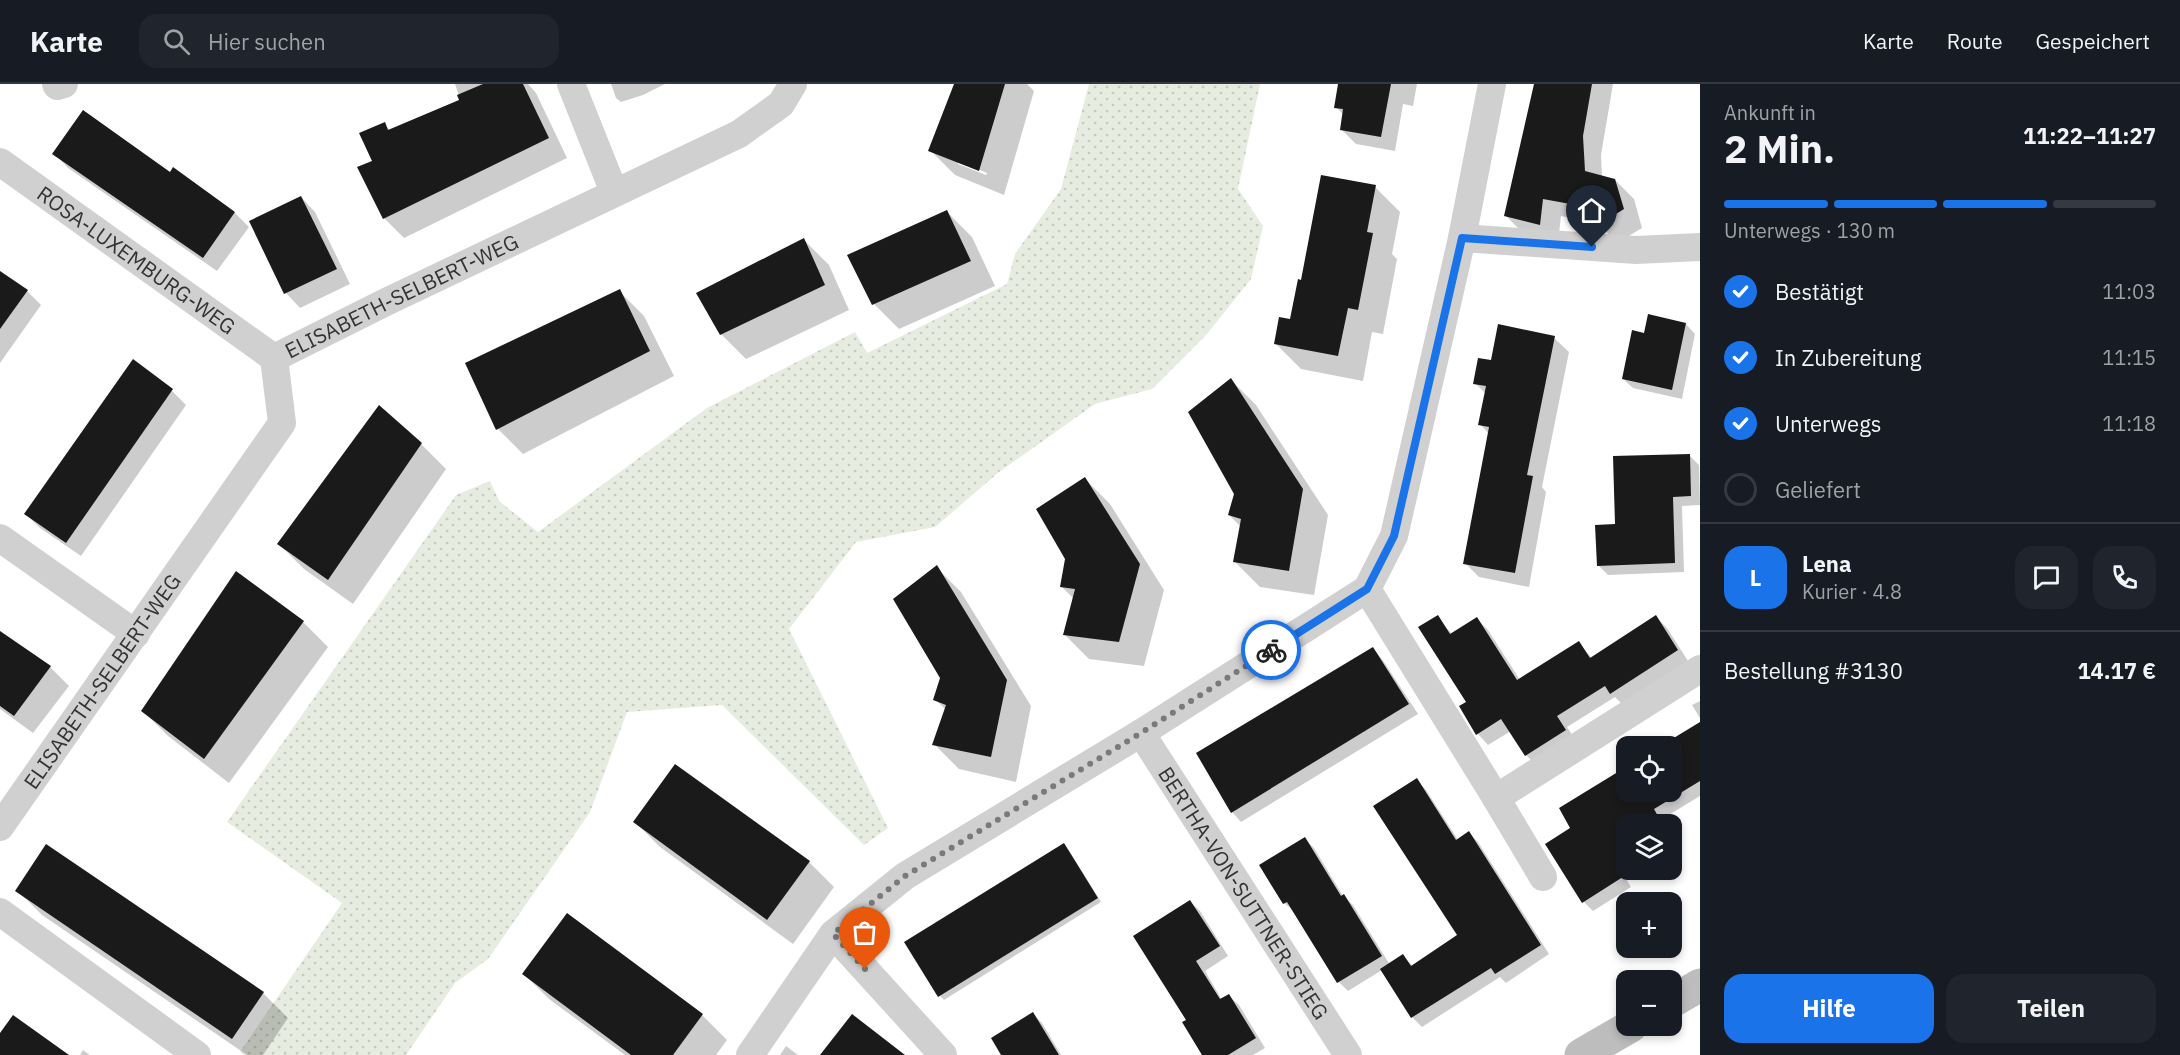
<!DOCTYPE html>
<html lang="de">
<head>
<meta charset="utf-8">
<style>
  body { margin:0; font-family:"IBM Plex Sans",sans-serif; background:#20242c; color:#f1f3f6; height:100vh; display:flex; flex-direction:column; font-size:22px; white-space:nowrap }
  * { box-sizing:border-box; margin:0 }
  p { font-size:20px; color:#9ea1a6 }
  .icon { flex:none; width:33px; height:33px; fill:none; stroke:currentColor; stroke-width:2; stroke-linecap:round; stroke-linejoin:round }
  .map { position:relative; flex:1; overflow:hidden }
  .sheet { display:flex; flex-direction:column; background:#171b24; width:480px }
  .sheet>* { flex:none }
  .controls { position:absolute; left:1616px; top:652px; display:grid; gap:12px }
  .controls a { display:grid; place-items:center; width:66px; height:66px; border-radius:12px; background:#171b24; box-shadow:0 3px 9px #0003; font-size:30px }
  .pin { position:absolute; display:grid; place-items:center; width:51px; height:51px; color:#fff; margin:-62px -26px; border-radius:50% 50% 50% 0; rotate:-45deg; box-shadow:0 0 6px #0007 }
  .pin .icon { rotate:45deg }
  .courier { position:absolute; display:grid; place-items:center; width:60px; height:60px; margin:-30px; border:4px solid #1a73e8; border-radius:50%; background:#fff; color:#222; box-shadow:0 2px 8px #0007 }
  .overview em { font-style:normal; font-weight:800 }
  .overview div { display:flex; flex-direction:column-reverse }
  .overview { display:flex; align-items:center; justify-content:space-between; height:102px; padding:0 24px }
  h1 { font-size:39px; font-weight:800; line-height:45px }
  .bar { display:grid; grid-template-columns:repeat(4,1fr); gap:9px 6px; align-content:center; height:72px; padding:0 24px }
  .bar i { height:8px; border-radius:4px; background:#363941 }
  .bar .on { background:#1a73e8 }
  .bar p { grid-column:span 4 }
  .line { display:flex; align-items:center; gap:15px; padding:0 24px; border-top:2px solid #363941 }
  .line div { flex:1 }
  .round { display:grid; place-items:center; flex:none; width:63px; height:63px; border-radius:18px; background:#20242c }
  ol { padding:0 24px; list-style:none }
  li { display:flex; align-items:center; gap:18px; height:66px }
  li p { margin-inline-start:auto }
  li .icon { padding:6px; border-radius:50%; background:#1a73e8; color:#fff; stroke-width:4 }
  li:last-child { color:#9ea1a6 }
  li i { width:33px; height:33px; border:3px solid #363941; border-radius:50% }
  .button { display:flex; gap:12px; margin-top:auto; padding:12px 24px }
  .button a { flex:1; height:69px; border-radius:18px; background:#1a73e8; color:#fff; font-size:24px; font-weight:800; line-height:69px; text-align:center }
  .button a+a { background:#20242c; color:#f1f3f6 }
  header { display:flex; align-items:center; gap:36px; box-sizing:border-box; height:84px; padding:0 30px; background:#171b24; border-bottom:2px solid #363941 }
  header strong { font-size:28px }
  nav { display:flex; gap:33px; margin-inline-start:auto; font-size:21px }
  .search { width:420px; height:54px; background:#20242c; display:flex; align-items:center; gap:15px; box-sizing:border-box; padding:0 21px; border-radius:18px; color:#9ea1a6; font-size:22px }
  main { display:flex; flex:1; min-height:0 }
  .map>svg:first-child { display:block }
</style>
</head>
<body>
<header>
<strong>Karte</strong>
<div class="search"><svg class="icon" aria-label="search" viewBox="0 0 24 24"><circle cx="10" cy="10" r="6"/><path d="M15 15l6 6"/></svg>Hier suchen</div>
<nav><a>Karte</a><a>Route</a><a>Gespeichert</a></nav>
</header>
<main>
<div class="map">
<svg width="1700" height="971" viewBox="0 0 1700 971">
  <defs>
    <pattern id="park-dots" width="8" height="8" patternUnits="userSpaceOnUse" patternTransform="scale(1.5)"><rect width="8" height="8" fill="#e6ecdf"/><path d="M2 2h.1M6 6h.1" fill="none" stroke="#c6cbc0" stroke-width="1.8" stroke-linecap="round"/></pattern>
  </defs>
  <rect width="100%" height="100%" fill="#fff"/>
  <!-- park -->
  <polygon fill="url(#park-dots)" points="1089,0 1260,0 1238,105 1263,142 1251,195 1206,251 1152,305 1095,320 999,388 935,443 856,458 789,545 888,744 864,761 722,621 627,628 590,728 488,875 455,899 406,971 244,971 240,968 342,819 227,738 456,411 490,397 499,417 538,448 707,324 855,248 867,269 1007,200 1015,170 1061,105"/>
  <!-- shadow -->
  <g fill="#0003" fill-rule="evenodd">
    <polygon points="455,0 528,0 536,9 567,74 404,154 384,134 374,78 384,40 391,47 461,17"/>
    <polygon points="611,0 665,0 643,11 621,18 616,14"/>
    <path d="M955,0H1027L1034,7L1004,111L955,91L930,66ZM958,77L987,89L986,91L958,80Z"/>
    <polygon points="1340,0 1417,0 1413,22 1403,20 1395,67 1356,60 1341,45 1344,31 1336,23"/>
    <polygon points="1536,0 1613,0 1601,71 1602,93 1615,96 1634,115 1642,144 1617,159 1599,140 1561,132 1558,158 1524,150 1505,131"/>
    <polygon points="54,69 170,91 174,85 235,129 249,143 217,187 68,84"/>
    <polygon points="1375,103 1400,128 1392,170 1397,175 1383,250 1372,248 1363,297 1301,285 1276,260 1292,237 1302,197"/>
    <polygon points="301,113 315,128 350,200 300,224 286,209 251,137"/>
    <polygon points="947,128 972,153 995,202 899,245 874,220"/>
    <polygon points="804,156 829,181 849,226 746,275 721,250"/>
    <polygon points="0,188 27,207 41,221 0,279"/>
    <polygon points="619,207 644,232 674,292 523,370 498,345"/>
    <polygon points="1686,240 1695,250 1682,315 1633,304 1623,295 1645,251"/>
    <polygon points="1554,254 1569,268 1542,403 1546,408 1529,503 1479,493 1465,479 1489,350 1480,340 1486,310 1475,299 1492,278"/>
    <polygon points="133,278 172,307 186,321 81,472 40,444 26,430"/>
    <polygon points="1231,296 1256,321 1328,431 1314,511 1260,503 1235,478 1241,443 1229,431 1236,410"/>
    <polygon points="421,360 446,385 353,520 304,485 279,460"/>
    <polygon points="1689,371 1699,381 1700,421 1682,422 1684,488 1608,491 1598,481 1617,442"/>
    <polygon points="1085,395 1110,420 1164,506 1144,582 1089,575 1064,550 1074,515 1061,502"/>
    <polygon points="936,483 961,508 1031,622 1016,698 959,685 934,660 946,626 935,615 942,594"/>
    <polygon points="1437,533 1452,550 1477,535 1488,546 1520,596 1578,559 1592,574 1656,533 1667,544 1688,577 1622,620 1615,613 1567,643 1576,657 1537,682 1526,671 1511,647 1488,661 1478,650"/>
    <polygon points="303,538 328,563 229,699 168,652 143,627"/>
    <polygon points="0,549 50,583 69,602 33,649 0,625"/>
    <polygon points="1373,565 1382,575 1418,630 1241,738 1232,728"/>
    <polygon points="1700,617 1700,634 1692,621"/>
    <polygon points="1700,640 1700,712 1662,735 1665,741 1626,741 1626,786 1630,786 1623,790 1631,803 1593,827 1584,818 1572,744 1626,686 1626,708 1671,708 1671,663 1663,663"/>
    <polygon points="1417,696 1426,706 1458,756 1469,749 1478,758 1549,870 1506,899 1500,893 1422,943 1412,933 1382,886 1348,907 1339,898 1294,827 1284,819 1305,755 1314,764 1343,812 1353,821 1390,881 1403,872 1413,882 1460,852"/>
    <polygon points="635,738 809,778 834,803 793,860 660,763"/>
    <polygon points="1671,750 1676,758 1671,760"/>
    <polygon points="1068,765 1101,818 944,916 940,912"/>
    <polygon points="17,806 263,909 288,934 263,971 247,971 42,831"/>
    <polygon points="1190,818 1200,827 1228,872 1205,887 1222,916 1229,912 1239,921 1265,964 1253,971 1204,971 1188,937"/>
    <polygon points="567,831 702,931 727,956 716,971 625,971 549,915 524,890"/>
    <polygon points="1033,930 1042,939 1061,971 1003,971"/>
    <polygon points="786,962 798,971 780,971"/>
    <polygon points="83,966 90,971 80,971"/>
  </g>
  <!-- building -->
  <g fill="#1a1a1a">
    <polygon points="483,0 523,0 549,54 383,135 357,83 372,77 359,49 385,38 388,46 459,16 457,11"/>
    <polygon points="954,0 1005,0 979,87 928,67"/>
    <polygon points="1338,0 1391,0 1381,53 1340,46 1343,25 1334,24"/>
    <polygon points="1534,0 1592,0 1583,52 1585,87 1615,95 1624,125 1598,141 1592,124 1543,115 1540,141 1504,132"/>
    <polygon points="83,26 170,88 173,83 235,128 203,174 52,70"/>
    <polygon points="1321,91 1376,101 1367,148 1373,149 1358,226 1348,224 1338,272 1274,260 1279,233 1290,235 1298,195 1301,196"/>
    <polygon points="301,112 337,185 284,210 249,137"/>
    <polygon points="947,126 971,177 872,221 847,171"/>
    <polygon points="804,154 825,201 720,251 696,209"/>
    <polygon points="0,187 28,206 0,245"/>
    <polygon points="620,205 650,267 496,346 465,279"/>
    <polygon points="1648,230 1686,239 1672,306 1622,295 1632,246 1644,249"/>
    <polygon points="1498,240 1555,252 1527,391 1533,392 1515,489 1463,480 1489,343 1478,341 1486,302 1473,300 1478,274 1491,276"/>
    <polygon points="133,275 173,305 66,459 24,430"/>
    <polygon points="1231,294 1303,405 1289,487 1233,478 1241,435 1228,431 1234,410 1188,328"/>
    <polygon points="379,321 422,359 328,496 277,460"/>
    <polygon points="1690,370 1691,412 1673,413 1675,479 1597,482 1595,441 1615,440 1613,372"/>
    <polygon points="1085,393 1140,480 1119,558 1063,551 1075,505 1060,503 1065,475 1036,425"/>
    <polygon points="937,481 1007,596 991,673 932,661 946,621 933,616 940,594 893,515"/>
    <polygon points="236,487 304,537 204,675 141,627"/>
    <polygon points="1438,531 1450,550 1477,533 1517,596 1579,557 1590,574 1656,531 1678,566 1610,610 1605,602 1557,632 1566,646 1525,672 1501,635 1476,651 1459,622 1466,618 1418,543"/>
    <polygon points="0,547 51,582 14,632 0,622"/>
    <polygon points="1373,563 1409,620 1231,729 1196,669"/>
    <polygon points="1700,638 1700,697 1654,725 1663,741 1626,741 1626,791 1582,819 1545,760 1570,744 1559,724 1626,683 1626,708 1671,708 1671,663 1659,663"/>
    <polygon points="675,680 810,777 767,836 633,738"/>
    <polygon points="1417,694 1456,756 1469,747 1541,861 1495,890 1491,884 1411,934 1380,885 1403,870 1411,882 1457,851 1373,722"/>
    <polygon points="1305,753 1341,812 1344,810 1382,872 1337,899 1287,818 1283,820 1259,781"/>
    <polygon points="1064,759 1098,814 938,913 904,858"/>
    <polygon points="46,760 264,908 232,955 15,807"/>
    <polygon points="1190,816 1220,862 1196,877 1220,915 1229,910 1256,954 1228,971 1202,971 1182,938 1186,936 1133,852"/>
    <polygon points="567,829 703,930 673,971 631,971 522,890"/>
    <polygon points="1033,928 1059,971 1001,971 991,954"/>
    <polygon points="852,930 905,971 820,971"/>
    <polygon points="13,931 69,971 0,971 0,949"/>
  </g>
  <g fill="none" stroke-linecap="round" stroke-linejoin="round">
    <!-- minor -->
    <g stroke="#d0d0d0" stroke-width="28">
      <polyline points="56,0 57,2 64,0"/>
      <polyline points="571,0 614,108"/>
      <path id="s1" d="M0,78L274,274"/>
      <polyline points="1462,154 1636,166 1700,163"/>
      <polyline points="0,454 136,550"/>
      <polyline points="1367,505 1496,714 1700,585"/>
      <path id="s2" d="M1141,649L1348,971"/>
      <polyline points="1496,714 1543,793"/>
      <path id="s3" d="M0,743L282,339L274,274L386,218L739,50L781,20L793,0"/>
      <polyline points="0,828 197,971"/>
      <polyline points="833,850 943,971"/>
      <polyline points="750,971 833,850 905,792 1141,649 1367,505 1394,452 1462,154 1492,0"/>
    </g>
    <!-- secondary -->
    <g stroke="#bdbdbd" stroke-width="33">
      <polyline points="1671,918 1700,901"/>
      <polyline points="1581,971 1631,942"/>
    </g>
  </g>
  <g fill="none" stroke-linecap="round" stroke-linejoin="round">
    <!-- done -->
    <polyline stroke="#7a7a7a" stroke-width="6" stroke-dasharray="0 10.8" points="865,885 833,850 905,792 1141,649 1271,566"/>
    <!-- route -->
    <polyline stroke="#1a73e8" stroke-width="8" points="1271,566 1367,505 1394,452 1462,154 1592,163"/>
  </g>
  <g text-anchor="middle" dominant-baseline="central" stroke-width="6" stroke-linejoin="round" paint-order="stroke">
    <!-- street labels -->
    <g font-size="21" fill="#333" stroke="#fff">
      <text stroke="none"><textPath href="#s1" startOffset="168">ROSA-LUXEMBURG-WEG</textPath></text>
      <text stroke="none"><textPath href="#s3" startOffset="700">ELISABETH-SELBERT-WEG</textPath></text>
      <text stroke="none"><textPath href="#s3" startOffset="178">ELISABETH-SELBERT-WEG</textPath></text>
      <text stroke="none"><textPath href="#s2" startOffset="190">BERTHA-VON-SUTTNER-STIEG</textPath></text>
    </g>
  </g>
</svg>
<div class="controls">
<a><svg class="icon" aria-label="locate" viewBox="0 0 24 24"><circle cx="12" cy="12" r="6"/><path d="M12 2v4M12 18v4M2 12h4M18 12h4"/></svg></a>
<a><svg class="icon" aria-label="layers" viewBox="0 0 24 24"><path d="M12 4l9 5-9 5-9-5zM3 14l9 5 9-5"/></svg></a>
<a>+</a>
<a>−</a>
</div>
<div class="pin" style="left:865px;top:885px;background:#ea580c"><svg class="icon" aria-label="bag" viewBox="0 0 24 24"><path d="M5 8h14l-1 12H6zM9 8a3 3 0 0 1 6 0"/></svg></div>
<div class="pin" style="left:1592px;top:163px;background:#1f2937"><svg class="icon" aria-label="home" viewBox="0 0 24 24"><path d="M3 11l9-7 9 7M6 9v11h12V9"/></svg></div>
<div class="courier" style="left:1271px;top:566px"><svg class="icon" aria-label="bike" viewBox="0 0 24 24"><circle cx="6" cy="16" r="4"/><circle cx="18" cy="16" r="4"/><path d="M6 16l4-8h5l3 8M10 8l3 8H6M13 5h3"/></svg></div>
</div>
<section class="sheet">
<div class="overview"><div><h1>2 Min.</h1><p>Ankunft in</p></div><em>11:22–11:27</em></div>
<div class="bar"><i class="on"></i><i class="on"></i><i class="on"></i><i></i><p>Unterwegs · 130 m</p></div>
<ol>
<li><svg class="icon" aria-label="check" viewBox="0 0 24 24"><path d="M5 12l5 5 9-10"/></svg>Bestätigt<p>11:03</p></li>
<li><svg class="icon" aria-label="check" viewBox="0 0 24 24"><path d="M5 12l5 5 9-10"/></svg>In Zubereitung<p>11:15</p></li>
<li><svg class="icon" aria-label="check" viewBox="0 0 24 24"><path d="M5 12l5 5 9-10"/></svg>Unterwegs<p>11:18</p></li>
<li><i></i>Geliefert</li>
</ol>
<div class="line" style="height:108px"><b class="round" style="background:#1a73e8;color:#fff">L</b><div><b>Lena</b><p>Kurier · 4.8</p></div><a class="round"><svg class="icon" aria-label="chat" viewBox="0 0 24 24"><path d="M4 5h16v11H9l-5 4z"/></svg></a><a class="round"><svg class="icon" aria-label="phone" viewBox="0 0 24 24"><path d="M5 4h4l2 5-3 2q2 4 5 5l2-3 5 2v4C11 20 4 13 5 4z"/></svg></a></div>
<div class="line" style="height:78px"><div>Bestellung #3130</div><b>14.17 €</b></div>
<div class="button"><a>Hilfe</a><a>Teilen</a></div>
</section>
</main>
</body>
</html>
